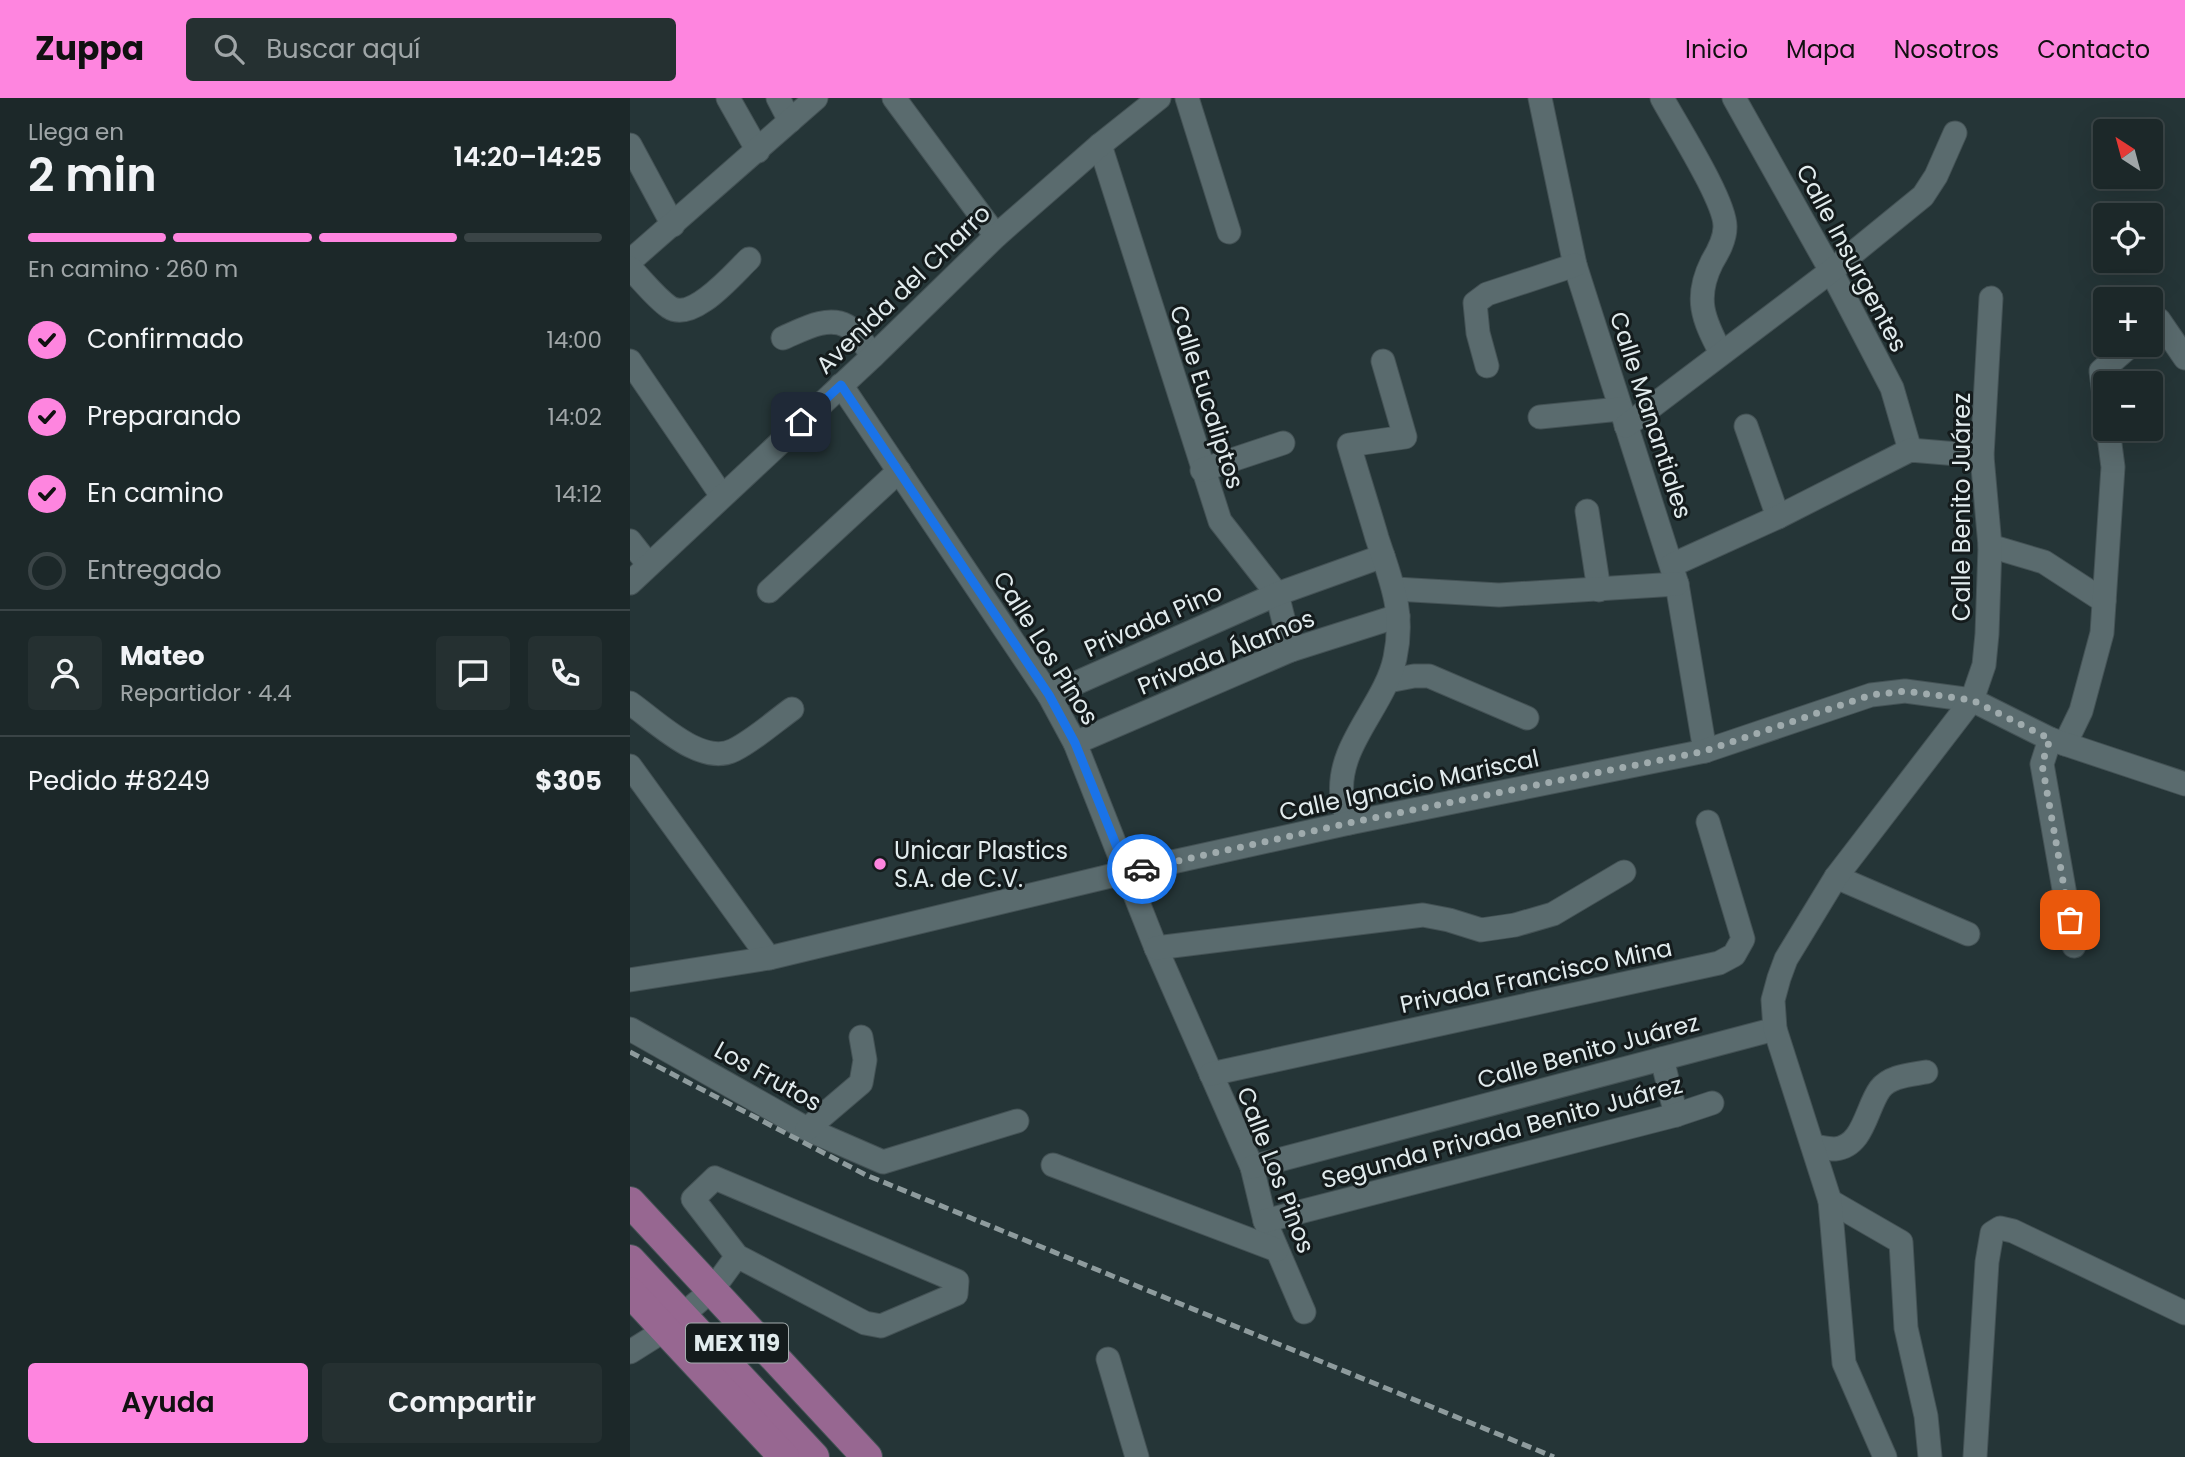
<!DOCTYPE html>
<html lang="es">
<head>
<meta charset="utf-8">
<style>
  body { margin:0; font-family:Poppins,sans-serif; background:#253031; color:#f1f3f6; height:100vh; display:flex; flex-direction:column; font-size:26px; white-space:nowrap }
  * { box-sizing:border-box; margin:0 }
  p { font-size:23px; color:#a0a6a8 }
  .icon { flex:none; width:38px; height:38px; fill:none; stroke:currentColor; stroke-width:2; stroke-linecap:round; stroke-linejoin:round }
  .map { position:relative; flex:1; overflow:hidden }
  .details { display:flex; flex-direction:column; background:#1c2829; width:630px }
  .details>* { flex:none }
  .needle { width:46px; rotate:324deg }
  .controls { position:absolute; left:1463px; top:21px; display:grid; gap:14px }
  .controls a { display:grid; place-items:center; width:70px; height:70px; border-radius:7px; background:#1c2829; box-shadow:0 7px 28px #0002,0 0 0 2px #3a4446; font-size:35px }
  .pin { position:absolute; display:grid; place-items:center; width:60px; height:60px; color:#fff; margin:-30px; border-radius:14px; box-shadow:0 4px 10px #0006 }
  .courier { position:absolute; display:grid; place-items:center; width:70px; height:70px; margin:-35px; border:5px solid #1a73e8; border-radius:50%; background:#fff; color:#222; box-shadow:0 2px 9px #0007 }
  .head em { font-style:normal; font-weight:600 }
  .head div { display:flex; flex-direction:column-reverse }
  .head { display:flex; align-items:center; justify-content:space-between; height:119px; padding:0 28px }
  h1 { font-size:46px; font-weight:600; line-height:52px }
  .bar { display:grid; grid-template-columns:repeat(4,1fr); gap:10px 7px; align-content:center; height:84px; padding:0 28px }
  .bar i { height:9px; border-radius:5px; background:#3a4446 }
  .bar .active { background:#fe85df }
  .bar p { grid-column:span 4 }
  .line { display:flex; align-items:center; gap:18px; padding:0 28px; border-top:2px solid #3a4446 }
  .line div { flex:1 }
  .round { display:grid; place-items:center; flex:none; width:74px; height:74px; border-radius:7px; background:#253031 }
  ol { padding:0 28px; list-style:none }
  li { display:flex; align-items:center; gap:21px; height:77px }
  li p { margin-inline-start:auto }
  li .icon { padding:7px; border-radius:50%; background:#fe85df; color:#111; stroke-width:4 }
  li:last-child { color:#a0a6a8 }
  li i { width:38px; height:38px; border:4px solid #3a4446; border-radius:50% }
  .primary-button { display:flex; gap:14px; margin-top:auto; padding:14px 28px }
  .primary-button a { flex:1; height:80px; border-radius:7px; background:#fe85df; color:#111; font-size:28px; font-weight:600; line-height:80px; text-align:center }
  .primary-button a+a { background:#253031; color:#f1f3f6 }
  header { display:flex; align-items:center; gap:42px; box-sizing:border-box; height:98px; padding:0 35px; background:#fe85df; color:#111 }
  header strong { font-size:33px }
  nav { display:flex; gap:38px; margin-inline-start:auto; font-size:24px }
  .search { width:490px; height:63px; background:#253031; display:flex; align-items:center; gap:18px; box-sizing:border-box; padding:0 24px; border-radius:7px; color:#a0a6a8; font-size:26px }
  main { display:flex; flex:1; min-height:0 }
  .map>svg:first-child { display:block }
</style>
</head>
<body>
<header>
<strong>Zuppa</strong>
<div class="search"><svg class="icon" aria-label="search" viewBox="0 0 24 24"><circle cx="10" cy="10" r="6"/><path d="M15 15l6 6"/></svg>Buscar aquí</div>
<nav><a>Inicio</a><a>Mapa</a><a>Nosotros</a><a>Contacto</a></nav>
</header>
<main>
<section class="details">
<div class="head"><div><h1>2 min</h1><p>Llega en</p></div><em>14:20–14:25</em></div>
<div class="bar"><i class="active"></i><i class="active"></i><i class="active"></i><i></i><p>En camino · 260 m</p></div>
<ol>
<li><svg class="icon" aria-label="check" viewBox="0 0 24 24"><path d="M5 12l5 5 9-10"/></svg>Confirmado<p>14:00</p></li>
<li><svg class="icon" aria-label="check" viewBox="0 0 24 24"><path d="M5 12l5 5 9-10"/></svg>Preparando<p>14:02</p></li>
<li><svg class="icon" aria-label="check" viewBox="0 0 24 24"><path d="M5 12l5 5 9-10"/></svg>En camino<p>14:12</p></li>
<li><i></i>Entregado</li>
</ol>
<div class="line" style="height:126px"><a class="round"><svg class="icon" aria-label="person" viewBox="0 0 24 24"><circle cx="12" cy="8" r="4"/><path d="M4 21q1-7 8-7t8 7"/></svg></a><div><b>Mateo</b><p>Repartidor · 4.4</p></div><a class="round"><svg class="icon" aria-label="chat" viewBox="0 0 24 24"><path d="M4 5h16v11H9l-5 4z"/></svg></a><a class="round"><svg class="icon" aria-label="phone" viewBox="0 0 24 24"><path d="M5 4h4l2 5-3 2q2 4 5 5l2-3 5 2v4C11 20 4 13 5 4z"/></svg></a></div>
<div class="line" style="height:91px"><div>Pedido #8249</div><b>$305</b></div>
<div class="primary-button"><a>Ayuda</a><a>Compartir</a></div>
</section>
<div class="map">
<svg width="1555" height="1359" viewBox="0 0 1555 1359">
  <rect width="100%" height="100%" fill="#253537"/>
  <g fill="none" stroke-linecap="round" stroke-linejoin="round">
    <!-- minor casing -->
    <g stroke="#445255" stroke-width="25">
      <g id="minor">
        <polyline points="98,0 128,53"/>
        <polyline points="148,0 160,23"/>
        <polyline points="264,0 366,138"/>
        <polyline points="557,0 599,134"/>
        <polyline points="910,0 945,167 1047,486 1075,653"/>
        <path d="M1032,0C1046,26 1096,104 1095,129C1095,142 1088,154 1082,164C1064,200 1073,221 1091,255"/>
        <polyline points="1104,0 1201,173 1262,290 1280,352"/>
        <polyline points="0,47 43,127"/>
        <polyline points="470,47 590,423 647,496 661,552"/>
        <polyline points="0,163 186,0"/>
        <path d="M0,170C13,183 25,199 39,209C63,225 103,176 119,161"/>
        <polyline points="1521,229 1529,222 1555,260"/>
        <path d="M153,240C172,232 197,217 217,228C227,234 236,249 243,258"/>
        <polyline points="0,263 92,398"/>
        <polyline points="857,268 848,235 845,205 857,196 945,167"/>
        <polyline points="211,287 419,597 445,645 526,850 622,1069 635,1123 674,1214"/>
        <polyline points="1475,305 1471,273 1501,247"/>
        <polyline points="910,319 990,311"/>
        <polyline points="996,328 1201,173 1293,98 1306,78 1325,35"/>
        <polyline points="1116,328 1148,419"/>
        <polyline points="572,372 653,345"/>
        <polyline points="957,413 969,492"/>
        <polyline points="0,443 18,466"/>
        <polyline points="1360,448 1414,464 1474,503"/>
        <polyline points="1042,467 1148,419 1280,352 1352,358"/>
        <polyline points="0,485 243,258 366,138 470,47 529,0"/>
        <polyline points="765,491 869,497 1047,486"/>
        <polyline points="139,493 269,373"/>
        <polyline points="758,583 784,578 799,578 897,620"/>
        <polyline points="419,597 647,496 753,458"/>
        <path d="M0,605C26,623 71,669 104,652C124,642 144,624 162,611"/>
        <polyline points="1420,641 1412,666 1444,848"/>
        <polyline points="445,645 661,552 768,518"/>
        <polyline points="1435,646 1451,613 1472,535 1483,369 1478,331"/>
        <polyline points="0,668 139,860"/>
        <path d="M719,725C716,717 713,708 712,699C706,647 755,608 765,560C775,513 761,483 747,440C738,409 728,378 719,347L775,339L753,263"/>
        <polyline points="1206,779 1338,836"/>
        <polyline points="526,850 793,817 819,822 851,832 885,827 923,816 994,774"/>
        <polyline points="0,882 139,860 497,774 719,725 1075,653 1241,597 1275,593 1342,602 1420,641 1555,686"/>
        <polyline points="0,931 177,1031 253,1064 387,1023"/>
        <polyline points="1032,961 1046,1017"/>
        <polyline points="581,976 1089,865 1104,857 1113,841 1078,724"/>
        <polyline points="177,1031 231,985 235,962 231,939"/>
        <path d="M1183,1048C1190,1049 1198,1051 1205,1051C1234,1048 1236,1010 1250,991C1260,978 1280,977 1296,974"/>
        <polyline points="423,1067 647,1152"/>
        <polyline points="622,1069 1145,931"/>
        <polyline points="1200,1103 1271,1144 1276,1230 1296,1318 1300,1359"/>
        <polyline points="635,1123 1046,1017 1082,1005"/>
        <polyline points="0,1254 35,1232 83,1191 107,1158 235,1225 251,1228 326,1196 327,1183 85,1080 63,1101 107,1158"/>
        <polyline points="478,1261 507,1359"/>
        <polyline points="1255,1359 1214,1265 1200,1103 1145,931 1143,902 1149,880 1156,861 1206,779 1342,602 1354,567 1357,536 1360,448 1352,358 1361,200"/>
        <polyline points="1345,1359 1357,1164 1362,1135 1370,1130 1383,1133 1555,1215"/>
      </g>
    </g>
    <!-- major casing -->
    <g stroke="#445255" stroke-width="32">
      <g id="major">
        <polyline points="0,1104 237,1359"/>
        <polyline points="0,1162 184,1359"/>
        <polyline points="0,1194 154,1359"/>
      </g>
    </g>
    <!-- minor -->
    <use href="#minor" stroke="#5a6b6e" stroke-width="23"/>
    <!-- major -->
    <use href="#major" stroke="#976791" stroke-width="30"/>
    <!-- rail -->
    <polyline stroke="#8e9b9d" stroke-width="5" stroke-dasharray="10 5" stroke-linecap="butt" points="0,954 236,1077 924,1359"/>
  </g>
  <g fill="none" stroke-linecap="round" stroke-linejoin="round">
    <!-- done -->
    <polyline stroke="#9fabad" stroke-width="7" stroke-dasharray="0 12.6" points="512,771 719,725 1075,653 1241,597 1275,593 1342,602 1420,641 1412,666 1440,822"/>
    <!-- route -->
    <polyline stroke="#1a73e8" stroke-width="9" points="171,324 211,287 419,597 445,645 497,774 512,771"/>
  </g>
  <!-- markers -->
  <circle fill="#fe85df" stroke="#141b1c" stroke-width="2.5" cx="250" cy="766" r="7"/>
  <g text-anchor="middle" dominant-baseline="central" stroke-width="6" stroke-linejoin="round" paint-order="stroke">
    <!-- shield labels -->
    <rect fill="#141b1c" stroke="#a4adae" stroke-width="2" x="56" y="1225.5" width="102" height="39" rx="5"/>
    <g font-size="23" font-weight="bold" fill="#e1ebed">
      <text x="107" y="1245">MEX 119</text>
    </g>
    <!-- street labels -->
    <g font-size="24" fill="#e1ebed" stroke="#141b1c">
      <text transform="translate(1222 160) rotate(62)">Calle Insurgentes</text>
      <text transform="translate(273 191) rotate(-44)">Avenida del Charro</text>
      <text transform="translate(577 299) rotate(72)">Calle Eucaliptos</text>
      <text transform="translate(1021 317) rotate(72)">Calle Manantiales</text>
      <text transform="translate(1331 409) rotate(-90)">Calle Benito Juárez</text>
      <text transform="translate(523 522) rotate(-24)">Privada Pino</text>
      <text transform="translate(416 550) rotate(58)">Calle Los Pinos</text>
      <text transform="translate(596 554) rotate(-22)">Privada Álamos</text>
      <text transform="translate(779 687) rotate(-12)">Calle Ignacio Mariscal</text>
      <text transform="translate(906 878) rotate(-12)">Privada Francisco Mina</text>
      <text transform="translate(958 953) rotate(-15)">Calle Benito Juárez</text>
      <text transform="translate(138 978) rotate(29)">Los Frutos</text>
      <text transform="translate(872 1034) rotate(-15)">Segunda Privada Benito Juárez</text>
      <text transform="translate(646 1072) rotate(69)">Calle Los Pinos</text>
    </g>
    <!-- poi labels -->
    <g font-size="24" fill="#e1ebed" stroke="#141b1c" text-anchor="start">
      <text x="264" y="752">Unicar Plastics<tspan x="264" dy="28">S.A. de C.V.</tspan></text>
    </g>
  </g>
</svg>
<div class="controls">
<a><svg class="needle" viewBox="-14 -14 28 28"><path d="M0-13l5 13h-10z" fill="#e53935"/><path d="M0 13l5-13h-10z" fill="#a0a6a8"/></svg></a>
<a><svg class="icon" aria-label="locate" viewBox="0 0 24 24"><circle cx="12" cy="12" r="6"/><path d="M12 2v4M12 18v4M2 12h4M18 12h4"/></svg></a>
<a>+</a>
<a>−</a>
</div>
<div class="pin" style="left:1440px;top:822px;background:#ea580c"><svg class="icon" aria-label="bag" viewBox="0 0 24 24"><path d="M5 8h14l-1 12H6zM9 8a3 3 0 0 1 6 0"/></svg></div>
<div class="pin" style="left:171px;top:324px;background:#1f2937"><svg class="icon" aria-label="home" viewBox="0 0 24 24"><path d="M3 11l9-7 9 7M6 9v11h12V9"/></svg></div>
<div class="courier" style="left:512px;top:771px"><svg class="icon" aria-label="car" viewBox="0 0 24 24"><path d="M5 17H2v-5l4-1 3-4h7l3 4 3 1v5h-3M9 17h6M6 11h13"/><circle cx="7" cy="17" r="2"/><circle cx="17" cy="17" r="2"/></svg></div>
</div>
</main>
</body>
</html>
